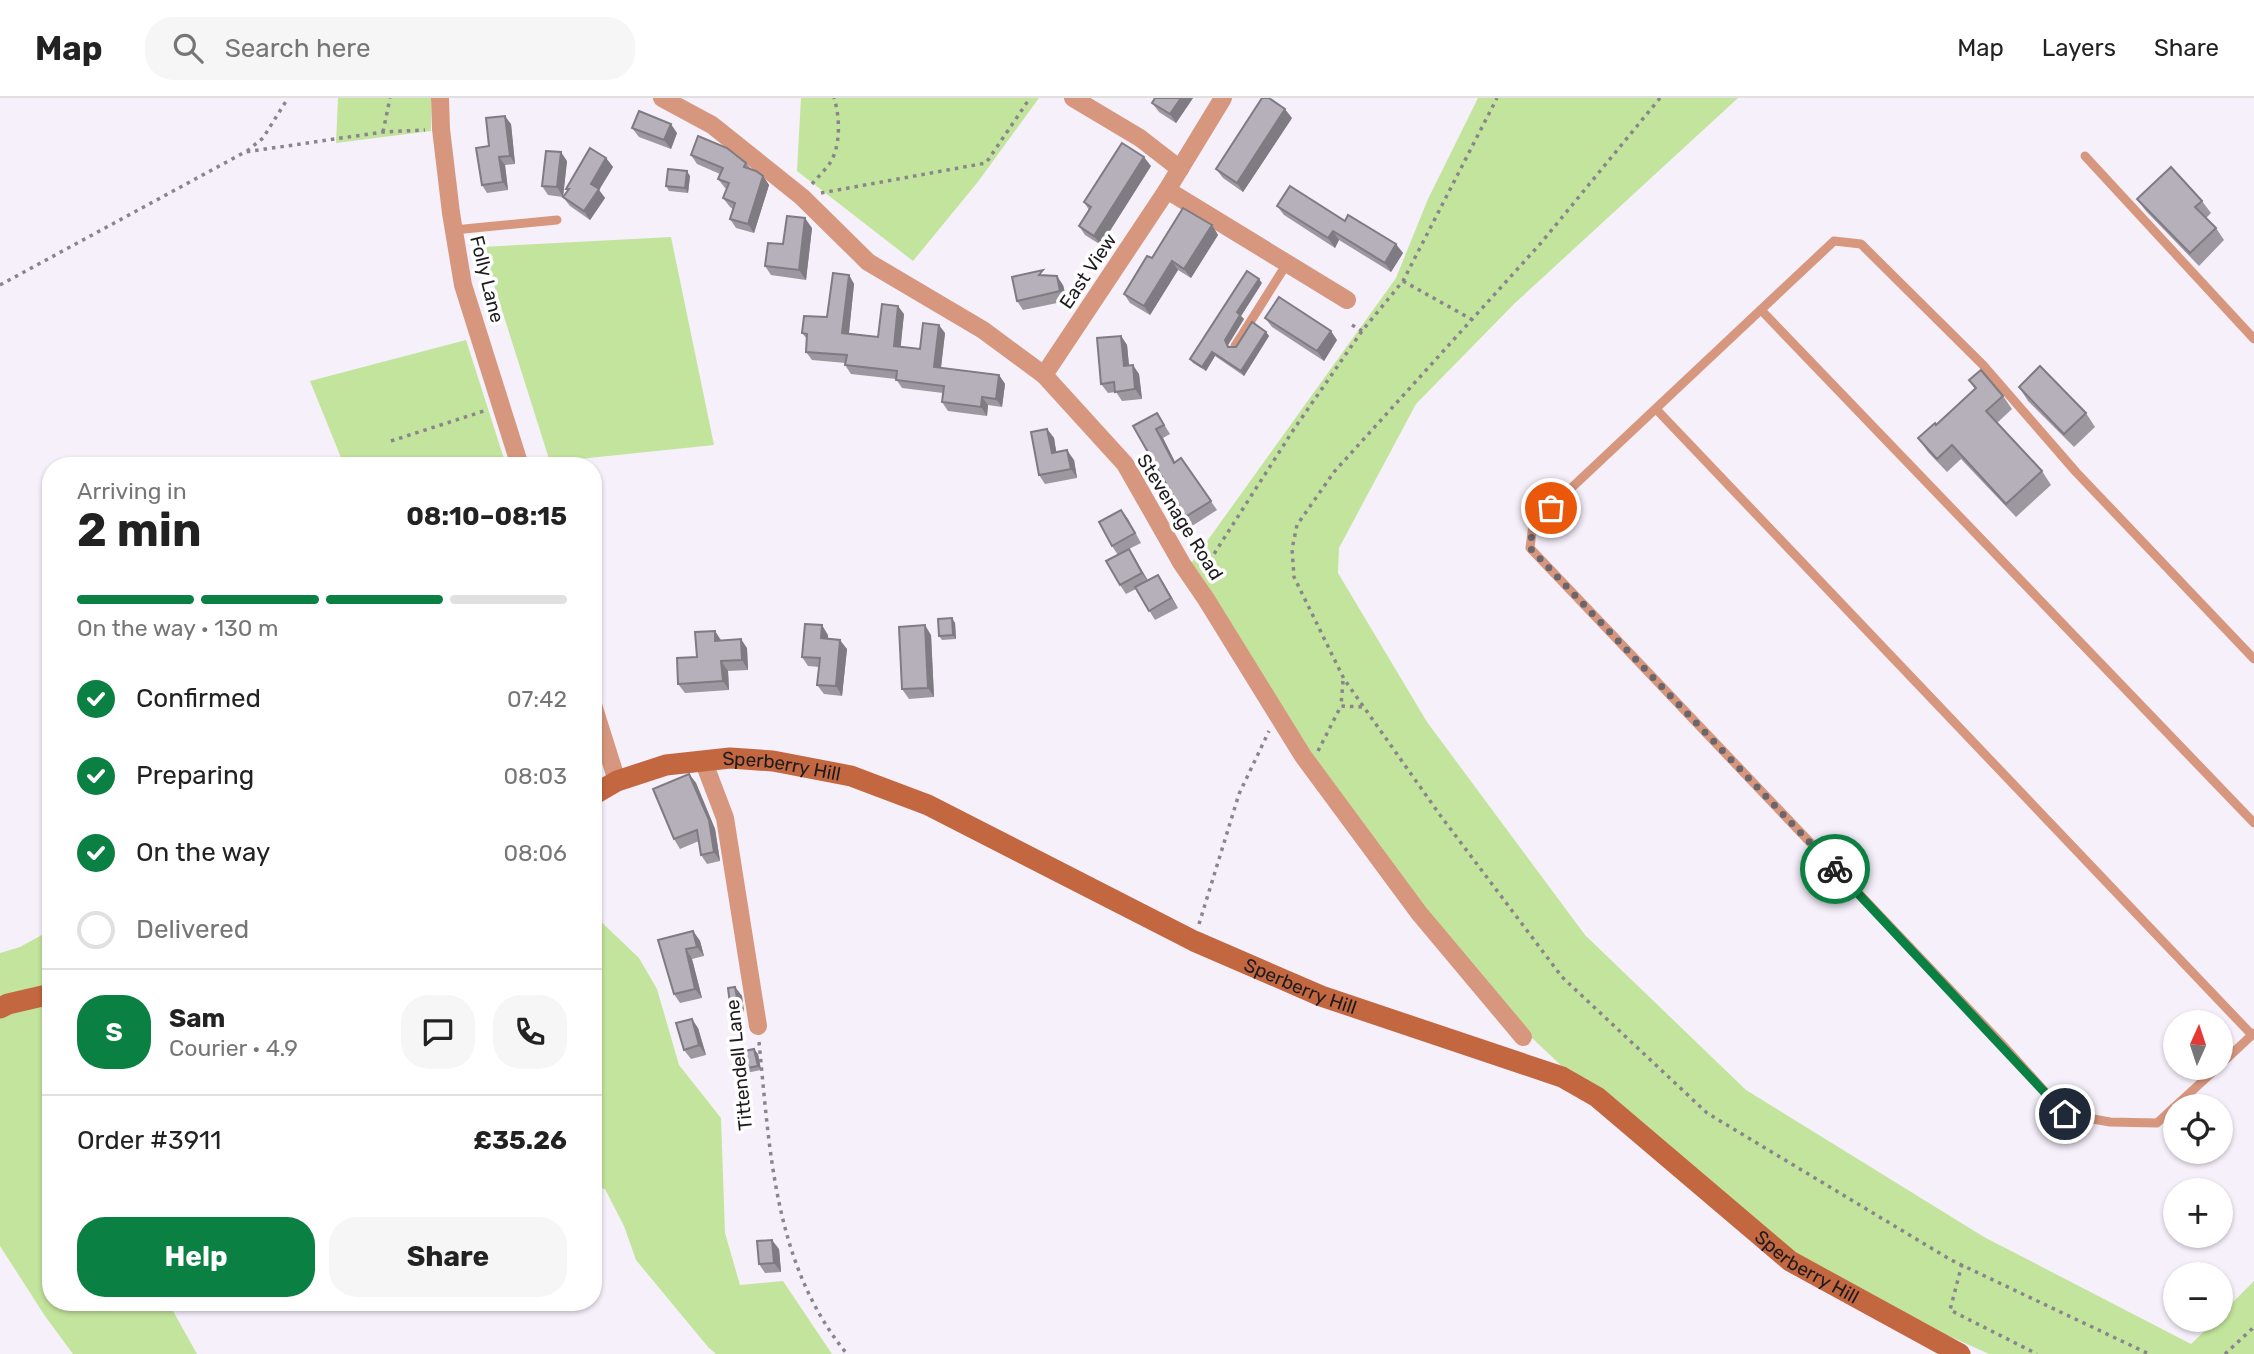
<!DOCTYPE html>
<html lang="en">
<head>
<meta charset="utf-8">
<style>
  body { margin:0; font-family:Rubik,sans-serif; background:#f6f6f6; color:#222; height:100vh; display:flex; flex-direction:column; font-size:26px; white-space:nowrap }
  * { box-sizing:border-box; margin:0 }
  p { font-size:23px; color:#767676 }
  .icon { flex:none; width:38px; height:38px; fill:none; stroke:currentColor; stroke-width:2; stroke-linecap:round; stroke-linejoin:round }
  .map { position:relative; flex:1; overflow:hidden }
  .details { position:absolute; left:42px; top:359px; width:560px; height:854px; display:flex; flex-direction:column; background:#fff; border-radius:28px; box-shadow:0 2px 5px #0004 }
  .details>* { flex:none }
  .needle { width:46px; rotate:3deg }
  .fabs { position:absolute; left:2163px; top:912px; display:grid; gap:14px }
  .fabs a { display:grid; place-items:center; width:70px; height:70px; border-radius:50%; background:#fff; box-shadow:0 2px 5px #0004; font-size:35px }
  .pin { position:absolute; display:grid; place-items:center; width:60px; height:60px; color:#fff; margin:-30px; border:4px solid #fff; border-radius:50%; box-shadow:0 2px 7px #0007 }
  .courier { position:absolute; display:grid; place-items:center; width:70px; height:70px; margin:-35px; border:5px solid #0b8043; border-radius:50%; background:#fff; color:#222; box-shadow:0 2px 9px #0007 }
  .summary em { font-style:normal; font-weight:700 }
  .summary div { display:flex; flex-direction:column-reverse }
  .summary { display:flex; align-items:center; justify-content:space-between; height:119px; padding:0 35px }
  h1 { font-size:46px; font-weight:700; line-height:52px }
  .bar { display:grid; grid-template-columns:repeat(4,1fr); gap:10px 7px; align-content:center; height:84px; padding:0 35px }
  .bar i { height:9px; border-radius:5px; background:#e0e0e0 }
  .bar .active { background:#0b8043 }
  .bar p { grid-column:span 4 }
  .line { display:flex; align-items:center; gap:18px; padding:0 35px; border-top:2px solid #e0e0e0 }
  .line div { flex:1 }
  .round { display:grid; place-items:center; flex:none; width:74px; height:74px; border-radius:28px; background:#f6f6f6 }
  ol { padding:0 35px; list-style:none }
  li { display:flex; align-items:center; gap:21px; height:77px }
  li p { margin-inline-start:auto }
  li .icon { padding:7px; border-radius:50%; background:#0b8043; color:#fff; stroke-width:4 }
  li:last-child { color:#767676 }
  li i { width:38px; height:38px; border:4px solid #e0e0e0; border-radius:50% }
  .action { display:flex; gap:14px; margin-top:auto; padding:14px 35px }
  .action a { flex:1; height:80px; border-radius:28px; background:#0b8043; color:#fff; font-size:28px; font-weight:700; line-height:80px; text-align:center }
  .action a+a { background:#f6f6f6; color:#222 }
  header { display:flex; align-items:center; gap:42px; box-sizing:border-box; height:98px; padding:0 35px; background:#fff; border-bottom:2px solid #e0e0e0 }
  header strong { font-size:33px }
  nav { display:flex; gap:38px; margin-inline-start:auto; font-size:24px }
  .search { width:490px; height:63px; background:#f6f6f6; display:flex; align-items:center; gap:18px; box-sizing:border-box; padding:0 24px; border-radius:28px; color:#767676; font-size:26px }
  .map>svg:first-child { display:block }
</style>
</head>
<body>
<header>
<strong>Map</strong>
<div class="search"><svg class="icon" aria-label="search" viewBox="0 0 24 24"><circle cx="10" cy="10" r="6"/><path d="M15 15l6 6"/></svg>Search here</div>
<nav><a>Map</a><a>Layers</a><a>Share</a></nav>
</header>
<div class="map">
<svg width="2254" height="1256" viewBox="0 0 2254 1256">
  <rect width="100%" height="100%" fill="#f6f0fb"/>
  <!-- green -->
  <g fill="#c3e49c">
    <polygon points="338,0 431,0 431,33 336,45"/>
    <polygon points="801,0 1039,0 977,85 913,163 797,73"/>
    <polygon points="1478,0 1738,0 1514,206 1416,306 1339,450 1338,475 1427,624 1585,837 1746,992 1984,1139 2191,1246 2216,1222 2221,1222 2221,1216 2254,1183 2254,1256 1989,1256 1947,1237 1793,1154 1567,973 1532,940 1423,811 1299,644 1190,467 1396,180 1428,101"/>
    <polygon points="671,139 714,347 550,364 482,149"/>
    <polygon points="466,242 506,367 344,367 310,283"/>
    <polygon points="593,816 639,860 657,891 679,967 721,1020 725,1135 740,1187 783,1183 832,1256 716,1256 708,1249 636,1162 624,1128 605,1091 593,1089"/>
    <polygon points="51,832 51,1204 168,1204 197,1256 73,1256 45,1218 0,1148 0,855 20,849"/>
  </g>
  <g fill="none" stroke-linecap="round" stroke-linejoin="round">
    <!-- path -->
    <g stroke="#8a858d" stroke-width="3.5" stroke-dasharray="3.5 5" stroke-linecap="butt">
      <polyline points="1660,0 1541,145 1334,374 1297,427 1292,451 1294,479 1344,581 1440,717 1562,879 1707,1015 1951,1162 2149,1256"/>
      <polyline points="383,34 390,0"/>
      <polyline points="247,53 263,40 288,0"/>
      <path d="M812,86C818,79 825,72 830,65C841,48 840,18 834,0"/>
      <polyline points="821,95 986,65 1030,0"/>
      <polyline points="1403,183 1471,221"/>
      <polyline points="0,187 245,54 383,34 425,32"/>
      <polyline points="1352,227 1362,233"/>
      <polyline points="391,343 487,312"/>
      <polyline points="1205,470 1294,331 1362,233 1403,183 1497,0"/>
      <polyline points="1343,583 1341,608 1364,609"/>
      <polyline points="1318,653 1341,608"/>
      <polyline points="1199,826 1239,696 1269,633"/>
      <path d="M759,944C770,1054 774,1167 847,1256"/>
      <polyline points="1962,1166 1950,1212 2037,1256"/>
      <polyline points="2225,1256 2254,1229"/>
    </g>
    <!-- lane -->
    <g stroke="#d7977e" stroke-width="9">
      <polyline points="2085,58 2254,241"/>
      <polyline points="454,132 557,122"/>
      <polyline points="1761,212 2254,725"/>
      <polyline points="1235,248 1286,167"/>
      <polyline points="1656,311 2252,937"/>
      <polyline points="2221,966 2254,935"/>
      <polyline points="2217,970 2157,1025 2110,1024 2065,1016 2002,946 1530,450 1533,426 1834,143 1861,146 1983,267 2076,374 2254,561"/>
    </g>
    <!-- street -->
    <g stroke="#d7977e" stroke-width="18">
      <polyline points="440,0 441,31 451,115 463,187 520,368"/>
      <polyline points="662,0 712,27 802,99 868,164 983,232 1044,277 1125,366 1182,466 1206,501 1303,658 1419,815 1523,939"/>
      <polyline points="1073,0 1140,40 1180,71"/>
      <polyline points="1167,92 1347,202"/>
      <polyline points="1044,277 1167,92 1223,0"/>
      <polyline points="593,607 617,683"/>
      <polyline points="703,662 725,720 758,928"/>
    </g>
    <!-- secondary -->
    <g stroke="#c36741" stroke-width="21">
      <path id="s1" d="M593,697L617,683L666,667L730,660L773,663L851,678L928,707L1194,843L1321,898L1562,979L1597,999L1790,1163L1960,1256"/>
      <polyline points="0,910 8,906 51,896"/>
    </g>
  </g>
  <!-- wall -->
  <g fill="#9d97a0">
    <polygon points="1155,0 1193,0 1176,25 1159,14 1152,5"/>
    <polygon points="1292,20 1243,94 1223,80 1216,71"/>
    <polygon points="511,26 515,66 505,67 508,92 487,95 482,87 489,48"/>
    <polygon points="632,30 677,35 671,51 639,39"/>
    <polygon points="691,57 746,65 751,71 763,78 769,87 754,135 736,130 730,121 733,111 730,109 723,100 727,91 725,90 718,81 720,76 697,66"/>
    <polygon points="606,60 613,69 599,92 605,100 590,122 570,108 563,99 567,93 566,91"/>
    <polygon points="567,63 563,99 548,97 542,88"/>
    <polygon points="1151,68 1101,147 1085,137 1079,128 1089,112 1084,104"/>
    <polygon points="690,78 688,95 669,93 666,88"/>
    <polygon points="2137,101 2202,103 2211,115 2206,120 2216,130 2224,142 2199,168 2146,113"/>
    <polygon points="1277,108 1345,123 1403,155 1391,174 1339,142 1335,150 1284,117"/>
    <polygon points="1212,127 1218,137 1191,180 1178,172 1150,217 1130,205 1124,196"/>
    <polygon points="812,130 806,182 771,177 765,168 783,146"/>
    <polygon points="849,177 854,186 849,235 878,239 904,216 900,249 920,251 945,235 941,270 999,277 1005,286 1002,309 988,307 987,318 948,313 942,304 943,295 902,290 896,281 851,276 845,267 846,265 812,262 806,254 807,241 802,235 827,219"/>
    <polygon points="1262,185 1241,218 1244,221 1228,247 1229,249 1236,249 1266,234 1269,238 1244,278 1215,258 1206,273 1193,265 1190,261"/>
    <polygon points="1063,187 1067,203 1023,212 1017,203"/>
    <polygon points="1265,220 1337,242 1324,263 1272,229"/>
    <polygon points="1121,238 1127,247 1129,268 1139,276 1142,301 1122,303 1116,294 1108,295 1101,286"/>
    <polygon points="1969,282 2003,298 2012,311 1997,325 2042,373 2051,387 2016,419 1961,361 1947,374 1928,354 1918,340 1936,327 1975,291"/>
    <polygon points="2019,289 2086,315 2095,329 2074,349 2028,303"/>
    <polygon points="1157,315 1170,336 1163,340 1175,364 1181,360 1217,412 1192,428 1185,419 1133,328"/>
    <polygon points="1047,331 1054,340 1056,354 1074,362 1077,380 1045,386 1039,377"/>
    <polygon points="1121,412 1141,445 1129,451 1148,482 1158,477 1178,510 1155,522 1136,491 1126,496 1120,487 1118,457 1112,448"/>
    <polygon points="952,520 955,525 956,541 942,542 939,538"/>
    <polygon points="715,533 721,542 747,550 748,572 728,573 729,592 685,595 678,586"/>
    <polygon points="828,537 828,541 847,551 842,598 824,596 817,587 819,569 808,568 802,559"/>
    <polygon points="931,537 934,599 909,601 902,591"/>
    <polygon points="689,676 696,685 715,731 720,763 707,766 701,757 699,743 680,751 674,741"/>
    <polygon points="693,833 700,843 704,858 692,861 702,900 680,905 674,896 658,842"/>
    <polygon points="735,889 742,898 744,914 737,915 730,906"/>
    <polygon points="698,930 706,957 691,961 684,952"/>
    <polygon points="758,956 761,972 746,975 742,971"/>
    <polygon points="779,1151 781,1174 765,1175 759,1166"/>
  </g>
  <!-- shaded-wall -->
  <g fill="#7f7b82">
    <polygon points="1181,0 1193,0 1176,25 1170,16"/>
    <polygon points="1285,11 1292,20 1243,94 1237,85"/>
    <polygon points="505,18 511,26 515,66 510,58"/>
    <polygon points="671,26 677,35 671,51 664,42"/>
    <polygon points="561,54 567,63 563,99 557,89"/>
    <polygon points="499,59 505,67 508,92 503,84"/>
    <polygon points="1144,59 1151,68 1101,147 1094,138"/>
    <polygon points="606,60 613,69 599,92 605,100 590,122 584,113 591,86"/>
    <polygon points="687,73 690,78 688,95 685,90"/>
    <polygon points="763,78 769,87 754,135 748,126"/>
    <polygon points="805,120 812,130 806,182 799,172"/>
    <polygon points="1212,127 1218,137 1191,180 1184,171"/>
    <polygon points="1333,133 1339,142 1335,150 1328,140"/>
    <polygon points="1396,146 1403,155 1391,174 1385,165"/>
    <polygon points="1172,163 1178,172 1150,217 1144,208"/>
    <polygon points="849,177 854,186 848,243 842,235"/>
    <polygon points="1057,178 1063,187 1067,203 1060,193"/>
    <polygon points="1259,181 1262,185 1241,218 1244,221 1228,247 1231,253 1225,242 1237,214"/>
    <polygon points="898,208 904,216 900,256 894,248"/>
    <polygon points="939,227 945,235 940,277 934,269"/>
    <polygon points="1331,233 1337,242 1324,263 1317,253"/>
    <polygon points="1266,234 1269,238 1244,278 1241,273"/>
    <polygon points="1121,238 1127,247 1130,277 1124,268"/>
    <polygon points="1212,254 1215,258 1206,273 1202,269"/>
    <polygon points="1133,267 1139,276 1142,301 1135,291"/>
    <polygon points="999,277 1005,286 1002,309 996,301"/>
    <polygon points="982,299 988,307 987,318 981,309"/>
    <polygon points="1047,331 1054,340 1058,364 1052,355"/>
    <polygon points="1156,331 1163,340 1180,374 1174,365"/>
    <polygon points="1067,352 1074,362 1077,380 1071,371"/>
    <polygon points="1121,412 1128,421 1141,445 1135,435"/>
    <polygon points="1129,451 1135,460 1148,484 1142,475"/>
    <polygon points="1158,477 1164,486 1178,510 1171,500"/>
    <polygon points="952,520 955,525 956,541 953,537"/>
    <polygon points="822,527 828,537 827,549 821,540"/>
    <polygon points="925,527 931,537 934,599 928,590"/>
    <polygon points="715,533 721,543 715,543"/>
    <polygon points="741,541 747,550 748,572 742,562"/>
    <polygon points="840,542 847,551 842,598 836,588"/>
    <polygon points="721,563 728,573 729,592 723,583"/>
    <polygon points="689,676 696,685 715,731 720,763 714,754"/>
    <polygon points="693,833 700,843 704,858 697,849"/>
    <polygon points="686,851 692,861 702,900 695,891"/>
    <polygon points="735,889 742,898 744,914 738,905"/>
    <polygon points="692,921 698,930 706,957 699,947"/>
    <polygon points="754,951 758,956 761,972 758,968"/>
    <polygon points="772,1142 779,1151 781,1174 774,1165"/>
  </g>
  <!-- building -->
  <g fill="#b6b0ba" stroke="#7f7b82" stroke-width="2">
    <polygon points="1155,0 1181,0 1170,16 1152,5"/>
    <polygon points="1262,0 1269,0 1285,11 1237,85 1216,71"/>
    <polygon points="639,13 671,26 664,42 632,30"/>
    <polygon points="505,18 510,58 499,59 503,84 482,87 476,50 489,48 486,20"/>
    <polygon points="698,38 727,50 746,65 744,69 756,73 763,78 748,126 730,121 735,105 723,100 729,85 718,81 723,70 691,57"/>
    <polygon points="1122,45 1144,59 1094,138 1079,128 1091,109 1084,104"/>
    <polygon points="590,50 606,60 591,86 599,91 584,113 563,99 569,91 566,91"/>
    <polygon points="546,53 561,54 557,89 542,88"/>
    <polygon points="2171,69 2202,103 2195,109 2216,130 2190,155 2137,101"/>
    <polygon points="668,71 687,73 685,90 666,88"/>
    <polygon points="1290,88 1345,123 1348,117 1396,146 1385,165 1333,133 1328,140 1277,108"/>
    <polygon points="1183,110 1212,127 1184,171 1172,163 1144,208 1124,196 1147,158 1152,160"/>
    <polygon points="787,118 805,120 799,172 765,168 768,145 783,146"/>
    <polygon points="1043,172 1039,177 1057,178 1060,193 1017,203 1012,179"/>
    <polygon points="1247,173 1259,181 1237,214 1240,217 1225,242 1228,249 1236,249 1252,224 1266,234 1241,273 1212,254 1202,269 1190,261"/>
    <polygon points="833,175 849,177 842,235 878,239 882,206 898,208 894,248 920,251 923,225 939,227 934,269 999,277 996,301 982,299 981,309 942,304 944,288 896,282 897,273 845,267 847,257 806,254 807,236 802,235 804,218 827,219"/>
    <polygon points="1279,199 1331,233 1317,253 1265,220"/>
    <polygon points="1121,238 1124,268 1133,267 1135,291 1115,294 1114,284 1101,286 1097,240"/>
    <polygon points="2040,268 2086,315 2064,336 2019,289"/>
    <polygon points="1981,272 2003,298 1986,313 2042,373 2006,406 1952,347 1937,361 1918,340 1935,325 1936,327 1976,290 1969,282"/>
    <polygon points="1157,315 1164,327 1156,331 1174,365 1181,360 1211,403 1185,419 1133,328"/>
    <polygon points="1047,331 1052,355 1067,352 1071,371 1039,377 1031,334"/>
    <polygon points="1121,412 1135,435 1112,448 1099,424"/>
    <polygon points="1129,451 1142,475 1120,487 1106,463"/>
    <polygon points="1158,477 1171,500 1149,513 1135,489"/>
    <polygon points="952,520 953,537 939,538 938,521"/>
    <polygon points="805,526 822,527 821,540 840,542 836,588 817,587 820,560 802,559"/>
    <polygon points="925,527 928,590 902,591 899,529"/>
    <polygon points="715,533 715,543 741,541 742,562 721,563 723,583 678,586 677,560 697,559 695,534"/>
    <polygon points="689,676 709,722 714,754 701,757 697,732 674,741 653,691"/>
    <polygon points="693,833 697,849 686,851 695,891 674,896 658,842"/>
    <polygon points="735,889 738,905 730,906 728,890"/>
    <polygon points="692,921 699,947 684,952 676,925"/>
    <polygon points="754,951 758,968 742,971 739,954"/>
    <polygon points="772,1142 774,1165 759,1166 757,1143"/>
  </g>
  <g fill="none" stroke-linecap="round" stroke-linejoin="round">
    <!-- done -->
    <polyline stroke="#6a666c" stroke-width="7" stroke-dasharray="0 12.6" points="1551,410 1533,426 1530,450 1835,771"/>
    <!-- route -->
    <polyline stroke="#0b8043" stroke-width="9" points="1835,771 2065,1016"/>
  </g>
  <g text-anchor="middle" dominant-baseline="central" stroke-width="7" stroke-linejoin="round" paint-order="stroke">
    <!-- street labels -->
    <g font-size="19" fill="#1e1b1f" stroke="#fff">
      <text transform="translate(1088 173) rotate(-56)">East View</text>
      <text transform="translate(487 181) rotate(76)">Folly Lane</text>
      <text transform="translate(1180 419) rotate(58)">Stevenage Road</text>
      <text stroke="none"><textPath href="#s1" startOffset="196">Sperberry Hill</textPath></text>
      <text stroke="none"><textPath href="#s1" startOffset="763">Sperberry Hill</textPath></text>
      <text transform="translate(739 967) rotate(-96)">Tittendell Lane</text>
      <text stroke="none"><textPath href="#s1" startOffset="1351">Sperberry Hill</textPath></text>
    </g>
  </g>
</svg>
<div class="fabs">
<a><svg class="needle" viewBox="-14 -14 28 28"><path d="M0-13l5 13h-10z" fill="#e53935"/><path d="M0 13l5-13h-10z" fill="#767676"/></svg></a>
<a><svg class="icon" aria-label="locate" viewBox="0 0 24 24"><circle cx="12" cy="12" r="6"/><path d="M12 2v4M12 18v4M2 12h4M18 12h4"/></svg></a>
<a>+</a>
<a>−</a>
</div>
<div class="pin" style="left:1551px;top:410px;background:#ea580c"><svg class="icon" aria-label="bag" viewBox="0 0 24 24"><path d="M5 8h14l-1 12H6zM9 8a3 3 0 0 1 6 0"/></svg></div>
<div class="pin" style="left:2065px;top:1016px;background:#1f2937"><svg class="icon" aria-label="home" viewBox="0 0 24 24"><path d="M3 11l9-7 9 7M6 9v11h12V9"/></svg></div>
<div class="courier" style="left:1835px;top:771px"><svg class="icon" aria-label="bike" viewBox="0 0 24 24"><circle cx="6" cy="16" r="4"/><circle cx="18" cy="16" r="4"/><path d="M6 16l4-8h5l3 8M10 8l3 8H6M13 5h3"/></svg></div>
<section class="details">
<div class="summary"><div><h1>2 min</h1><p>Arriving in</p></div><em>08:10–08:15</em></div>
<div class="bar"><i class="active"></i><i class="active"></i><i class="active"></i><i></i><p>On the way · 130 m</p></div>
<ol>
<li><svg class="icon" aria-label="check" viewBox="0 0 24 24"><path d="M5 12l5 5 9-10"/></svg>Confirmed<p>07:42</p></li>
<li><svg class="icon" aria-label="check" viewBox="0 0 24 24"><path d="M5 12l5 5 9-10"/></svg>Preparing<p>08:03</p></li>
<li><svg class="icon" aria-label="check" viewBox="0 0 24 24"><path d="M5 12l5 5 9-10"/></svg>On the way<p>08:06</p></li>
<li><i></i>Delivered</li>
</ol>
<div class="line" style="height:126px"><b class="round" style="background:#0b8043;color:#fff">S</b><div><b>Sam</b><p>Courier · 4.9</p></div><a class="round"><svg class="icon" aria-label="chat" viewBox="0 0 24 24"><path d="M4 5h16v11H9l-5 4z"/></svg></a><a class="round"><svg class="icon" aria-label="phone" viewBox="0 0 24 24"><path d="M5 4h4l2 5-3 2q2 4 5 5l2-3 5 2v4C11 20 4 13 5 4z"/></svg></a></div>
<div class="line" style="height:91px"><div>Order #3911</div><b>£35.26</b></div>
<div class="action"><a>Help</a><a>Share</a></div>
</section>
</div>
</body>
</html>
